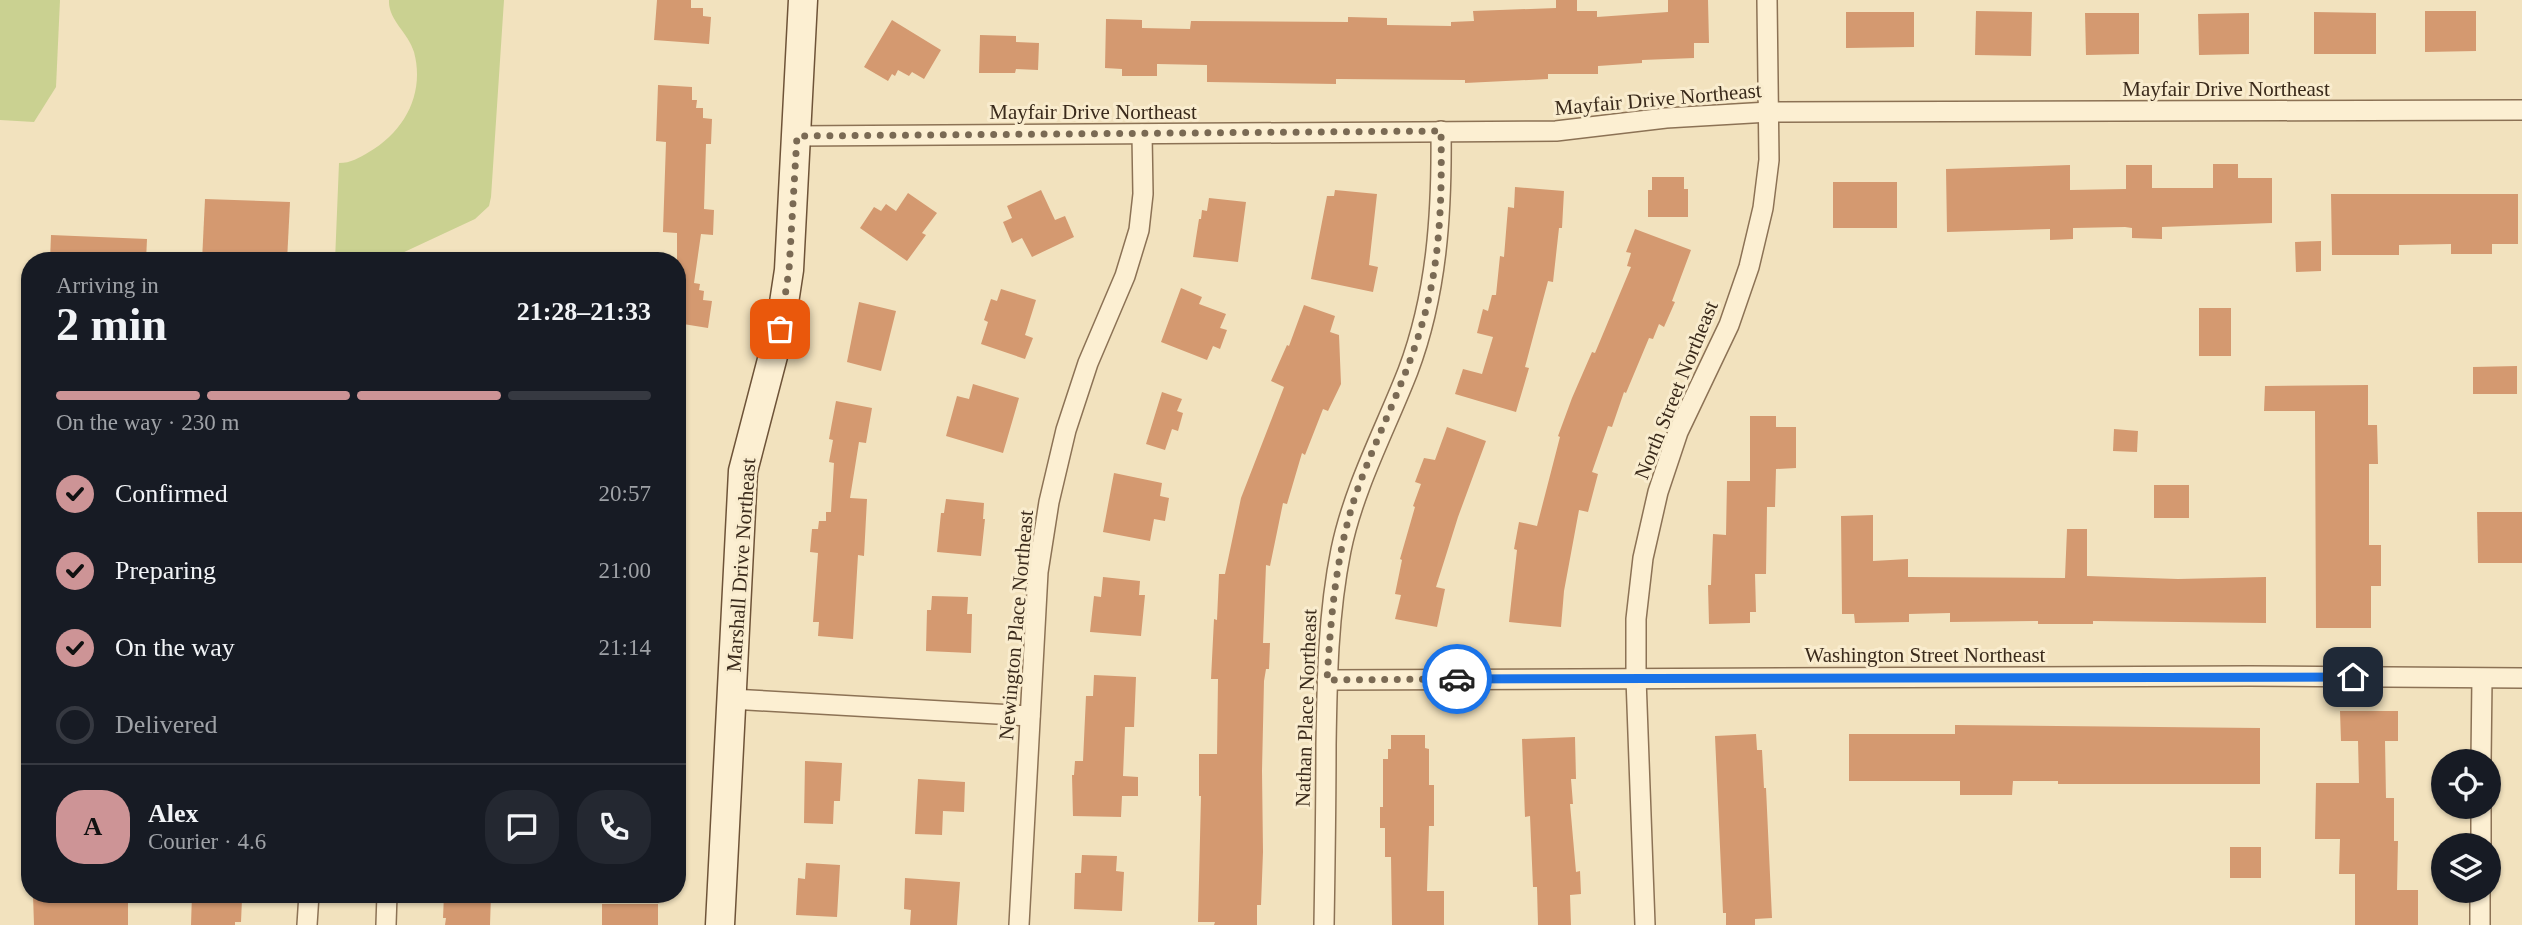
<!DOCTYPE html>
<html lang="en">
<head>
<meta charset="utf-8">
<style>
  body { margin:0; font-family:"Times New Roman",serif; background:#242831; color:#f1f3f6; height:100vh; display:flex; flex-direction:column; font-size:26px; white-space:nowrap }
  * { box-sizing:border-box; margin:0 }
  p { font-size:23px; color:#9ea1a6 }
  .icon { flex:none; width:38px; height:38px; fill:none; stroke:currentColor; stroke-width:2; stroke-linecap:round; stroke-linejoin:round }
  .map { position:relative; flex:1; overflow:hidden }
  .details { position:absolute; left:21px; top:252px; width:665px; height:651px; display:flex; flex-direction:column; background:#171b24; border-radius:28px; box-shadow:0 2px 5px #0004 }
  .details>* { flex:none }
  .controls { position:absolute; left:2431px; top:749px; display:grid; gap:14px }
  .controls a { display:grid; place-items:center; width:70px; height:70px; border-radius:50%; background:#171b24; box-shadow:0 2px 5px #0004; font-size:35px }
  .pin { position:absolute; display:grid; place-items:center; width:60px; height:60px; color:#fff; margin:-30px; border-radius:14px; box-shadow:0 4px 10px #0006 }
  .courier { position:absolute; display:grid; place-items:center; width:70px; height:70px; margin:-35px; border:5px solid #1a73e8; border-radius:50%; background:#fff; color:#222; box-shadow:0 2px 9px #0007 }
  .head em { font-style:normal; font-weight:600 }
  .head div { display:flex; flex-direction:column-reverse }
  .head { display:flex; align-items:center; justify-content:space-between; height:119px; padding:0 35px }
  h1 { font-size:46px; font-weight:600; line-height:52px }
  .bar { display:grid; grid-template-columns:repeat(4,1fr); gap:10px 7px; align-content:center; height:84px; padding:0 35px }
  .bar i { height:9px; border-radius:5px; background:#363941 }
  .bar .on { background:#cd9496 }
  .bar p { grid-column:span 4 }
  .line { display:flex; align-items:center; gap:18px; padding:0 35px; border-top:2px solid #363941 }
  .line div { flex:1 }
  .round { display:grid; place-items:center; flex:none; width:74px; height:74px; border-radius:28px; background:#242831 }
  ol { padding:0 35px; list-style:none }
  li { display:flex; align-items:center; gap:21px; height:77px }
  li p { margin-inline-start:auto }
  li .icon { padding:7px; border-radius:50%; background:#cd9496; color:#111; stroke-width:4 }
  li:last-child { color:#9ea1a6 }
  li i { width:38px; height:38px; border:4px solid #363941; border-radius:50% }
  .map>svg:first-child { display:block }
</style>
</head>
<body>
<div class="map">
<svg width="2522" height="925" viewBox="0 0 2522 925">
  <rect width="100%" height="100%" fill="#f2e2be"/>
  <!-- green -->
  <g fill="#cad191">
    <polygon points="0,0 60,0 56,87 34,122 0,120"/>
    <path d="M389,0H504L491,197L489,206L475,219L385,261H335L339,163C351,163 359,158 369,152C405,131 425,93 414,52C408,32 388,20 389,0Z"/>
  </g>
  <!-- building -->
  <g fill="#d49970">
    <polygon points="657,0 691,0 691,8 703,8 703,16 711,17 709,44 654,40"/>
    <polygon points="1556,0 1577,0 1577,11 1597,11 1597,17 1668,12 1668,0 1708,0 1709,43 1694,43 1694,58 1642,60 1642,63 1598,66 1598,74 1548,74 1548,79 1465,83 1465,80 1336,79 1336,84 1207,82 1207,65 1157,64 1157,76 1122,76 1122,69 1105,68 1106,19 1142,20 1142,28 1190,29 1191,21 1348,22 1348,17 1387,18 1387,25 1451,26 1451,22 1474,21 1473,11 1556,8"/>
    <polygon points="1976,11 2032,12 2031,56 1975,55"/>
    <polygon points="2425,11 2476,11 2476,51 2425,52"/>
    <polygon points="1846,12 1914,12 1914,47 1846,48"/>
    <polygon points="2314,12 2376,13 2376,54 2314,54"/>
    <polygon points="2085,13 2139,13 2139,54 2086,55"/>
    <polygon points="2249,13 2249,54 2199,55 2198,14"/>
    <polygon points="892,20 941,50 924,79 912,72 909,76 898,70 895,76 892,74 888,81 864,67"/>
    <polygon points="980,35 1016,36 1016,42 1039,43 1038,70 1016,69 1015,73 979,73"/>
    <polygon points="658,85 692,87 692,100 697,100 696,108 703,108 703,118 712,119 711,144 706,144 704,209 714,210 713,235 701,234 694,283 700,284 699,290 704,291 703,300 712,301 708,328 677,323 677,233 663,232 666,142 656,141"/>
    <polygon points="2213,164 2238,164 2238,178 2272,178 2272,223 2162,227 2162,239 2132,238 2132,228 2125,227 2073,228 2073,239 2050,240 2050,229 1947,232 1946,169 2070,165 2070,190 2126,189 2126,165 2152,165 2152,188 2213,188"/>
    <polygon points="1652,177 1684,177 1684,189 1688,189 1688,217 1648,217 1648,190 1652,190"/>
    <rect x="1833" y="182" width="64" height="46"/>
    <polygon points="1515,187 1564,191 1562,228 1559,228 1553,282 1548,281 1525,367 1529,368 1516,412 1455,394 1463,369 1482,374 1493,337 1477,333 1483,309 1488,311 1492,295 1496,295 1500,256 1504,257 1508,207 1514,208"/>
    <polygon points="1041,190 1055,220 1065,216 1074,237 1032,257 1022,238 1012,243 1003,222 1012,218 1007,206"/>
    <polygon points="1335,190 1377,194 1369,265 1378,267 1373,292 1311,279 1327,196 1334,196"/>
    <polygon points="908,193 937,213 922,233 926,235 907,261 860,228 874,207 881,211 886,204 896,211"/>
    <polygon points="2331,194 2518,194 2518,244 2492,244 2492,254 2451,254 2451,244 2399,245 2399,255 2332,255"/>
    <polygon points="1209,198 1246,202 1238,262 1193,257 1199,219 1201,219 1202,210 1207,211"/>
    <polygon points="205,199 290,202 287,261 202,261"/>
    <polygon points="1635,229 1691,250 1672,301 1675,302 1664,327 1659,324 1653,339 1649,338 1626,393 1624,392 1612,427 1608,426 1592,472 1598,474 1588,512 1579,510 1564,591 1561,627 1509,622 1517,550 1514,549 1519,522 1537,526 1560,437 1558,436 1572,398 1592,352 1595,353 1631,267 1627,266 1631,253 1626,252"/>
    <polygon points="51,235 147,239 146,261 50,261"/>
    <polygon points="2321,241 2321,271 2296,272 2295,242"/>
    <polygon points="1181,288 1202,297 1199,304 1226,314 1220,328 1227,330 1220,349 1213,346 1207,360 1161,342"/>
    <polygon points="1001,289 1036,300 1025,335 1033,338 1025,359 981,344 988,322 984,320 991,299 997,301"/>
    <polygon points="859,302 896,311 881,371 847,362"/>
    <polygon points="1304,305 1335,316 1330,332 1339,335 1341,384 1328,411 1323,409 1305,455 1302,453 1287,504 1283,503 1270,566 1266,565 1263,643 1270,643 1269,669 1266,669 1264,681 1262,771 1263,852 1261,905 1257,905 1257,925 1214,925 1215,922 1198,922 1201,796 1199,796 1199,754 1217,754 1218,679 1211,679 1214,619 1217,620 1219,574 1225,574 1241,498 1284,387 1271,381 1287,345 1289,346"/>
    <rect x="2199" y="308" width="32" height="48"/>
    <polygon points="2517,366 2517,394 2473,394 2473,367"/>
    <polygon points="973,384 1019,398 1003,453 946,436 957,396 969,399"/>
    <polygon points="2368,385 2368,425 2377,425 2378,464 2369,464 2369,545 2381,545 2381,586 2371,586 2371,628 2316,628 2315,411 2264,411 2265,386"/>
    <polygon points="1162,392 1182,399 1177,411 1183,413 1178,431 1172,429 1165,450 1146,444"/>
    <polygon points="836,401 872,408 866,443 859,442 850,498 867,499 864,556 858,555 853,639 818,636 819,622 813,622 818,553 810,552 812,529 818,529 819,521 826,521 826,512 831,512 834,463 829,462 833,440 829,439"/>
    <polygon points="1750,416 1776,416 1776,427 1796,427 1796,468 1776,469 1775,507 1767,507 1766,574 1755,574 1756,612 1750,612 1750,623 1709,624 1708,585 1711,585 1713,534 1726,535 1727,481 1750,481"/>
    <polygon points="1447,427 1486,441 1458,517 1436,587 1445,589 1437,627 1395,619 1401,595 1395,594 1402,560 1400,559 1415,507 1413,506 1421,484 1415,482 1424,458 1435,460"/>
    <polygon points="2114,429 2138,431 2137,452 2113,451"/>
    <polygon points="1114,473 1162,483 1160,496 1169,498 1165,521 1154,519 1150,541 1103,532"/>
    <rect x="2154" y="485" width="35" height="33"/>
    <polygon points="946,499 984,503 983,519 985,519 981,556 937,552 941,513 944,513"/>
    <polygon points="2477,512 2522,512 2522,563 2478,563"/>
    <polygon points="1873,515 1873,561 1908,559 1908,577 2065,578 2067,529 2087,529 2087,576 2178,579 2266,577 2266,623 2093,621 2093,624 2038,624 2038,621 1950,622 1950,613 1909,614 1909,622 1855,623 1854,614 1842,614 1841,516"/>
    <polygon points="1103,577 1140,581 1139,595 1145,595 1141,636 1090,632 1094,596 1101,597"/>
    <polygon points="932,596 968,597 967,614 972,614 971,653 926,651 927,610 931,610"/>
    <polygon points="1094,675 1136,677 1134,727 1125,727 1123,776 1138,777 1138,796 1122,796 1121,817 1073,816 1072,775 1074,775 1075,761 1083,761 1086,696 1093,696"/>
    <polygon points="2340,711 2398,711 2398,741 2385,741 2386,798 2394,798 2394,841 2398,841 2397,890 2418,890 2418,925 2355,925 2355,874 2339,874 2340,839 2315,839 2316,783 2359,783 2358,741 2341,741"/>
    <polygon points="1955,725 2260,728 2260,784 2058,784 2058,781 2013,781 2012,795 1960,795 1960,781 1849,781 1849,734 1955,734"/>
    <polygon points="1756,734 1757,750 1762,750 1764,788 1766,788 1772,918 1755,919 1755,925 1726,925 1726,913 1723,913 1715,736"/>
    <polygon points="1391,735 1425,735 1425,748 1429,749 1429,785 1434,785 1434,826 1429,826 1427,891 1444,891 1444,925 1392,925 1391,857 1385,857 1385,828 1380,828 1380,807 1383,807 1383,759 1388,759 1388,749 1391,749"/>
    <polygon points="1575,737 1576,779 1571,779 1573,804 1570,804 1576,872 1580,871 1581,894 1570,895 1571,925 1538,925 1537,887 1533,887 1530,816 1525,817 1522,739"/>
    <polygon points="805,761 842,763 840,801 834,801 833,824 804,823"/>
    <polygon points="918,779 965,782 964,812 943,811 942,835 915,834"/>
    <rect x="2230" y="847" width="31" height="31"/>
    <polygon points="1082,855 1117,856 1116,871 1124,872 1122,911 1074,909 1075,873 1081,873"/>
    <polygon points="806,863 840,865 837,917 796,915 798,878 805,879"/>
    <polygon points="905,878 960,882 957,925 910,925 911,910 904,909"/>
    <polygon points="80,894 80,897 105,897 105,902 128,902 128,925 34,925 33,895"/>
    <polygon points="192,894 237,894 236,898 242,899 241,922 235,922 235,925 191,925"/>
    <polygon points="444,894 491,894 490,925 445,925 446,918 443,918"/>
    <rect x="602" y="904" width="56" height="21"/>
  </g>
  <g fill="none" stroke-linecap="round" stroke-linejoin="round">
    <!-- street casing -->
    <g stroke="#8c7255" stroke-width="22">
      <g id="street">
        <polyline points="797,136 1556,131 1666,118 1769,112 2522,110"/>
        <polyline points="1327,680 2249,676 2522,678"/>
        <polyline points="731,699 1030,716"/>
        <polyline points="2481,761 2482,679"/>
        <polyline points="2481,845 2481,807"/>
        <polyline points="307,925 309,894"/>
        <polyline points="386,925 387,894"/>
        <polyline points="1019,925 1038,572 1049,502 1066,430 1088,363 1125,276 1139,230 1143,194 1142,134"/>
        <path d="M1324,925C1325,865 1326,805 1326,745C1327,679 1328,614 1341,550C1354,487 1385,430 1408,371C1437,294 1442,213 1441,131"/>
        <polyline points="1645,925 1636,678 1636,619 1643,558 1658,492 1678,432 1729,325 1749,267 1763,208 1769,160 1767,0"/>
        <polyline points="2480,925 2480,891"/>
      </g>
    </g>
    <!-- secondary casing -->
    <g stroke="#6e5338" stroke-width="31">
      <polyline id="secondary" points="720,925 743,471 780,329 789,270 803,0"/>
    </g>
    <!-- street -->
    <use href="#street" stroke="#fcefd2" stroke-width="19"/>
    <!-- secondary -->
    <use href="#secondary" stroke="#fcefd2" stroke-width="28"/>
  </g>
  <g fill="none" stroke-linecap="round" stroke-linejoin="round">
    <!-- done -->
    <path stroke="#7a6a54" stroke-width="7" stroke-dasharray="0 12.6" d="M780,329L789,270L797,136L1441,131C1442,193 1441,257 1424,317C1408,377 1378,432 1357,491C1336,552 1331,615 1327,680L1457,679"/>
    <!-- route -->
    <polyline stroke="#1a73e8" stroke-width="9" points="1457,679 2353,677"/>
  </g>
  <g text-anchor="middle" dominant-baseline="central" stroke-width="6" stroke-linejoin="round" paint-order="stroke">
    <!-- street labels -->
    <g font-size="21" fill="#3a2a1b" stroke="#f9ecce">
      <text x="2226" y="89">Mayfair Drive Northeast</text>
      <text transform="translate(1658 99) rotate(-5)">Mayfair Drive Northeast</text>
      <text x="1093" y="112">Mayfair Drive Northeast</text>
      <text transform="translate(1676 390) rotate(-68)">North Street Northeast</text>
      <text transform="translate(741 565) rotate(-86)">Marshall Drive Northeast</text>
      <text transform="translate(1016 625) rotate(-85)">Newington Place Northeast</text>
      <text x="1925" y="655">Washington Street Northeast</text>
      <text transform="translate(1306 708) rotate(-88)">Nathan Place Northeast</text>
    </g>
  </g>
</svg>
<div class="controls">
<a><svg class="icon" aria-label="locate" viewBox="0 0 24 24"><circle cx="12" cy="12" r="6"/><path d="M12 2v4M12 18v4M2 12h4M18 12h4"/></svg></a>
<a><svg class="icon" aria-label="layers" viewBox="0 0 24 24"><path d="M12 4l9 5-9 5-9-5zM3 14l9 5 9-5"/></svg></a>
</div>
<div class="pin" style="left:780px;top:329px;background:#ea580c"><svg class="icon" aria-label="bag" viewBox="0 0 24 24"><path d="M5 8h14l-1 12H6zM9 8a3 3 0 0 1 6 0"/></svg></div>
<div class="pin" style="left:2353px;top:677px;background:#1f2937"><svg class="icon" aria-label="home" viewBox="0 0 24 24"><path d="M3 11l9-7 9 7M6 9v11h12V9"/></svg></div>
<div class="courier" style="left:1457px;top:679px"><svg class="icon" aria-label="car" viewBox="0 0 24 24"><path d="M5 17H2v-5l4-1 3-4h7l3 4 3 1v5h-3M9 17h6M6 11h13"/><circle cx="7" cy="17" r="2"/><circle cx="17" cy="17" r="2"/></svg></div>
<section class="details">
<div class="head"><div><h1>2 min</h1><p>Arriving in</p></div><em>21:28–21:33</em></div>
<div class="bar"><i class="on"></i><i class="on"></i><i class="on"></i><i></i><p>On the way · 230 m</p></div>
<ol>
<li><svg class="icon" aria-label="check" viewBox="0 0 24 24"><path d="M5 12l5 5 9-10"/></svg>Confirmed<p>20:57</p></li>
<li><svg class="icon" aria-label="check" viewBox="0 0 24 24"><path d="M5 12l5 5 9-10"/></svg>Preparing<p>21:00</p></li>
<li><svg class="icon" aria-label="check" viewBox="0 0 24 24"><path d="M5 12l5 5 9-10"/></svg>On the way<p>21:14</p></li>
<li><i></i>Delivered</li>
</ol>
<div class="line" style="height:126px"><b class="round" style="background:#cd9496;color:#111">A</b><div><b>Alex</b><p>Courier · 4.6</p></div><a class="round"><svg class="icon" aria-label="chat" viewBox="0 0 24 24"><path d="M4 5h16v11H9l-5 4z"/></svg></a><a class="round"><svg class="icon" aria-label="phone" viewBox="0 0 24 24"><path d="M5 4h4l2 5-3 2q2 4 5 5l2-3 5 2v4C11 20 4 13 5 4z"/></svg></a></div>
</section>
</div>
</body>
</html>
